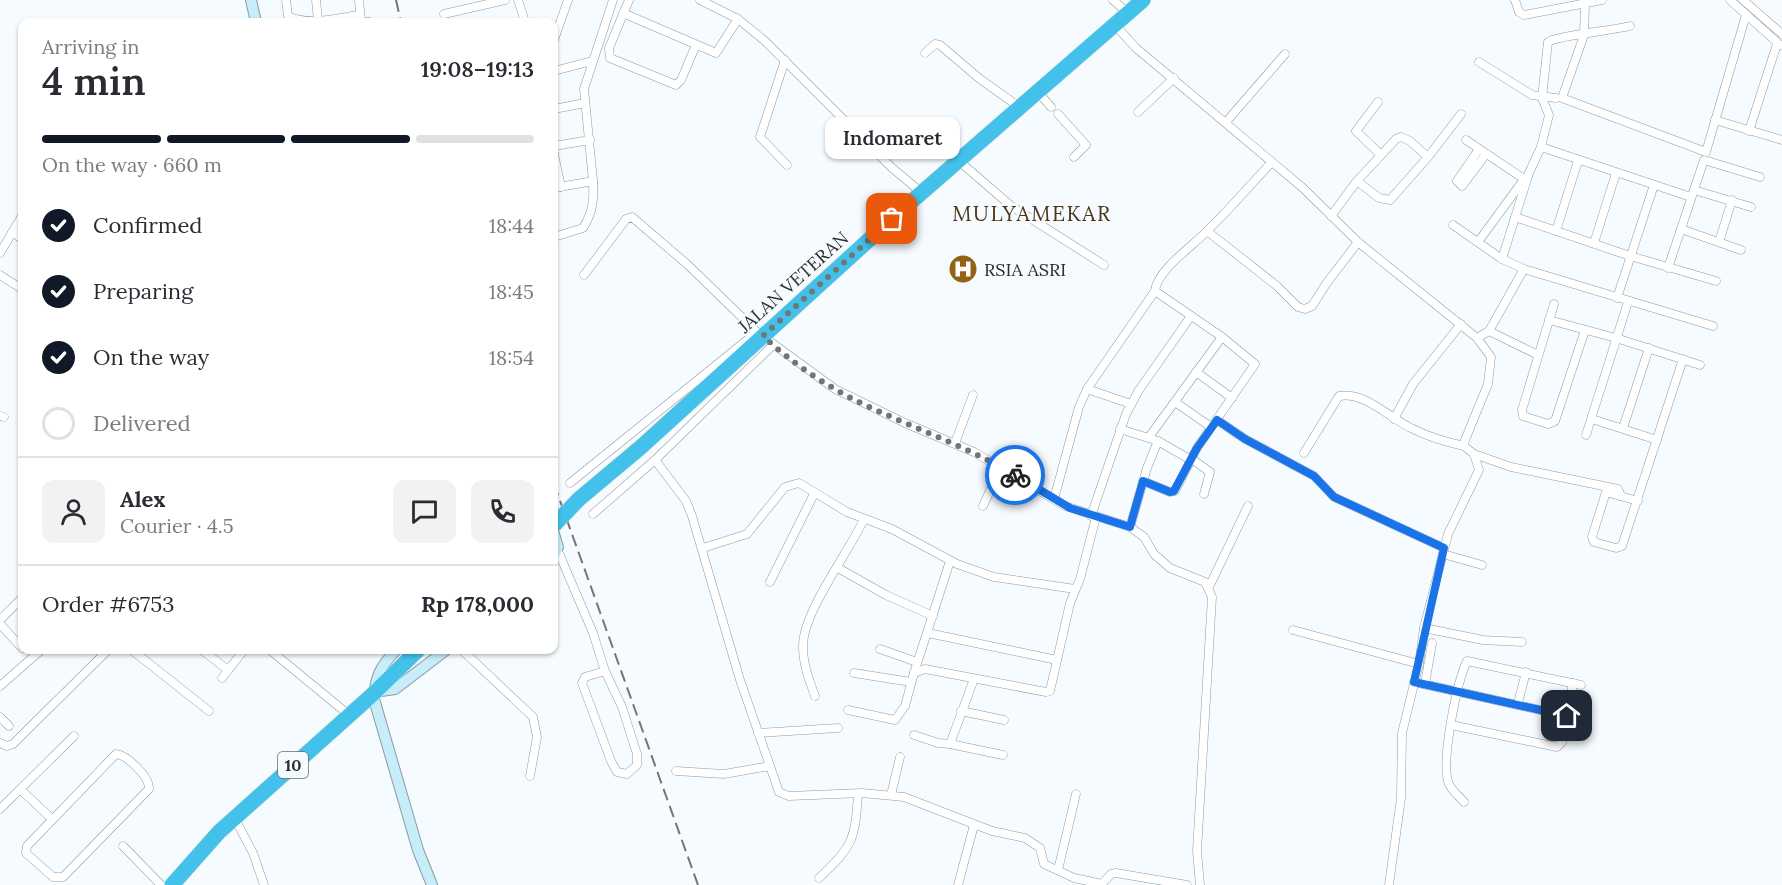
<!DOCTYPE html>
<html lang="en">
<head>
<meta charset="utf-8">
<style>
  body { margin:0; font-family:Lora,serif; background:#f2f2f3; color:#2b2b33; height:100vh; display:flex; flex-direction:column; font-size:22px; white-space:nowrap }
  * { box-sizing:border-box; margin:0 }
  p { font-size:20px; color:#7c7c81 }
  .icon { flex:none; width:33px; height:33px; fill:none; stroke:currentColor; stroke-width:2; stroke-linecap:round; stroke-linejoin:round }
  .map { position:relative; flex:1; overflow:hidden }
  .side { position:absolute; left:18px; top:18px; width:540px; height:636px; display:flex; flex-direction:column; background:#fff; border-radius:12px; box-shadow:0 2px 4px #0004 }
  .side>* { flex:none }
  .pin { position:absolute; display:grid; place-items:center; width:51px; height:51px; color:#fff; margin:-26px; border-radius:12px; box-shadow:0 3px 9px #0006 }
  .courier { position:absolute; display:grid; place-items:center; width:60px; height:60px; margin:-30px; border:4px solid #1a73e8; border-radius:50%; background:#fff; color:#222; box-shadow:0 2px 8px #0007 }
  .bubble { position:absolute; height:42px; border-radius:12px; background:#fff; box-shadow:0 2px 4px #0004; font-size:20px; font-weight:600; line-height:42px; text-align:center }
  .summary em { font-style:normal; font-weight:600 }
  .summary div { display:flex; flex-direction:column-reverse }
  .summary { display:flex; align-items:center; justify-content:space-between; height:102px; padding:0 24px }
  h1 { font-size:39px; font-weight:600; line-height:45px }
  .bar { display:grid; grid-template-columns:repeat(4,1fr); gap:9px 6px; align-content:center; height:72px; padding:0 24px }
  .bar i { height:8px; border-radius:4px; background:#e1e1e2 }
  .bar .current { background:#111827 }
  .bar p { grid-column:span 4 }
  .line { display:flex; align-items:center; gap:15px; padding:0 24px; border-top:2px solid #e1e1e2 }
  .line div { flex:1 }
  .round { display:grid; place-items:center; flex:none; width:63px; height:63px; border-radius:12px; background:#f2f2f3 }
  ol { padding:0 24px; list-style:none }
  li { display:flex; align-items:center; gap:18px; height:66px }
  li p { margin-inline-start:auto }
  li .icon { padding:6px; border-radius:50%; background:#111827; color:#fff; stroke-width:4 }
  li:last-child { color:#7c7c81 }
  li i { width:33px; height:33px; border:3px solid #e1e1e2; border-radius:50% }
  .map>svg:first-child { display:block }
</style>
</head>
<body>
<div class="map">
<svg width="1782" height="885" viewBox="0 0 1782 885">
  <rect width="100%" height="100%" fill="#f5fbfe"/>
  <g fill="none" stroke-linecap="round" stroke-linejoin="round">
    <!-- street casing -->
    <g stroke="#8d9ba0" stroke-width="9">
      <g id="street">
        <path d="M286,0L288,16C308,26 338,18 359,15"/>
        <polyline points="316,0 318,20"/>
        <polyline points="359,0 361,21 369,22"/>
        <polyline points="518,0 525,22"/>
        <polyline points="629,0 609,48 610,58 676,85 681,80 696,45"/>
        <polyline points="700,0 738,19 765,41 891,167 922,193"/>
        <polyline points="1113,0 1128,13"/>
        <polyline points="1515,0 1519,12 1524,15 1602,0"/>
        <polyline points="1730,0 1780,45"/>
        <polyline points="1743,0 1782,34"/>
        <polyline points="1585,4 1584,35 1562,98 1706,152 1746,15"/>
        <polyline points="623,13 716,53 738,19"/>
        <polyline points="444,14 505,0"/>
        <polyline points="1115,25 1136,48 1303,188 1358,242 1477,338 1491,357 1488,384 1465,440 1464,446 1474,454 1479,470 1448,534 1424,628 1419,664 1402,733 1401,798 1389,885"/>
        <polyline points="554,40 568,0"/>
        <polyline points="925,53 935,44 940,45 980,79 1018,106"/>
        <polyline points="785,60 760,137 787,165"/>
        <polyline points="1479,62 1532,95 1556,98"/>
        <polyline points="554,71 592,61"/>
        <polyline points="1038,92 1051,107"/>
        <polyline points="1378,102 1356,131 1381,155"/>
        <polyline points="554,109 585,103"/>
        <polyline points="1138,112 1174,78"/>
        <polyline points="1058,114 1086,145 1074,157"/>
        <polyline points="1715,120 1782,140"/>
        <polyline points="1226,122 1285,54"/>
        <polyline points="1749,131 1777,44"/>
        <polyline points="1466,140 1524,179"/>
        <polyline points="554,146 590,140"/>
        <polyline points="1541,147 1691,197"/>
        <polyline points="1479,149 1457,181 1462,186 1486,154"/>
        <polyline points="554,154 561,187"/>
        <polyline points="1428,157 1461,114"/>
        <polyline points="959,161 1011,206 1104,265"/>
        <polyline points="593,181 584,89 613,0"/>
        <path d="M554,188L593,181C594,200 593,212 583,228L554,237"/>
        <polyline points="1694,190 1751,207"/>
        <polyline points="1331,216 1357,181 1396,139 1401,137 1410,141 1428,157 1390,200 1379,198 1357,181"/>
        <polyline points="1515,217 1630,256 1716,281"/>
        <polyline points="1453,225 1502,259 1524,269 1713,326"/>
        <polyline points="1681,229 1741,250"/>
        <polyline points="1207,231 1277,286 1298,307 1305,309 1312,306 1326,284 1358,242"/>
        <polyline points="1556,231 1578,161"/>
        <polyline points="12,232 22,239"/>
        <polyline points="1478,242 1525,178"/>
        <polyline points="1719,242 1732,200"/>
        <polyline points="1594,243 1616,173"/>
        <polyline points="0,253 22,216"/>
        <path d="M1502,259L1529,173L1541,147L1549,115L1542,98L1548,42C1555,36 1615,30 1630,26"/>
        <polyline points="1668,268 1704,160 1760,177"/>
        <polyline points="0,275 22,289"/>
        <polyline points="584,275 626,219 632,217 688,265 757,332 835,389 905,423 974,452 1065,506 1130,527 1144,537 1154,554 1170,568 1205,582 1212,597 1197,851 1200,885"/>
        <path d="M1155,291C1157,270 1193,246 1207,231C1230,209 1250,185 1272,162"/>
        <polyline points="1617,298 1654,185"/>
        <polyline points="1554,304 1522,410 1523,416 1548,424 1555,421 1585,330"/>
        <polyline points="1549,320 1616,338 1700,365"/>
        <polyline points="1489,331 1538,355"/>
        <polyline points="1477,338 1489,331 1524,269"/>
        <polyline points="1196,372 1232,398"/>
        <polyline points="1087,389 1131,404"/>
        <polyline points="1175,402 1211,427"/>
        <polyline points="0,416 4,417"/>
        <polyline points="1394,419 1413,384 1461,324"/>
        <polyline points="1592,419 1657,440"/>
        <polyline points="1217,420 1245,439 1314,476 1334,497 1444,548"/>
        <polyline points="1623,428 1649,348"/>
        <polyline points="1120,429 1158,441 1191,460"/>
        <polyline points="1586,435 1628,302"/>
        <polyline points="1149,437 1222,337"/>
        <polyline points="955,443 973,395"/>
        <path d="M1304,453L1339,396C1365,391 1389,418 1411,428C1428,437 1446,442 1464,446"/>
        <polyline points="1474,454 1511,467 1618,489 1621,496"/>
        <polyline points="1192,459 1210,472 1204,494"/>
        <polyline points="655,460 686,501 692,516 740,680 779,792 789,796 862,793 904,797 992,831 1025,838 1040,848 1044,864 1074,878 1102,884 1111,874 1116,873 1187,885"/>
        <polyline points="570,483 757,332"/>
        <polyline points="1054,499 1079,407 1087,389 1155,291 1222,337 1255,364 1197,448 1175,491 1170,492 1143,481"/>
        <polyline points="1638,501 1606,492 1592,537 1594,542 1616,548 1622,546 1683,359"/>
        <polyline points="983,506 1001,467"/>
        <polyline points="593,514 655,460 773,345"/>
        <polyline points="1091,516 1126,414 1139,390 1191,316"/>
        <polyline points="1130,527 1147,468 1158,441"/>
        <polyline points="703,548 747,534 785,487 799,483 847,512 892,529 957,564 994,577 1075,589"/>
        <polyline points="558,551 593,633 605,671 622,707 637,754 637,765 627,774 617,772 611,761 582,683 585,677 605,671"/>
        <polyline points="1443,554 1482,565"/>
        <polyline points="838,568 886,595 933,616"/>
        <polyline points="770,582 814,494"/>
        <polyline points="1209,587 1248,506"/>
        <polyline points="0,620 22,598"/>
        <polyline points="0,624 22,648"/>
        <polyline points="1424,628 1483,640 1522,642"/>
        <polyline points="1293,630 1419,664"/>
        <polyline points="928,633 1057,660"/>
        <polyline points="880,649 917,662"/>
        <polyline points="132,650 209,711"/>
        <polyline points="202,650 228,670"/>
        <polyline points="270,650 349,715"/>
        <polyline points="462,650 533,717 537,737 530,776"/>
        <polyline points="854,673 911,682"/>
        <polyline points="914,673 950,561"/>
        <polyline points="222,678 244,650"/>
        <polyline points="974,679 950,744 1003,755"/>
        <polyline points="1414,682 1567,716"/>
        <polyline points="1425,684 1432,643"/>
        <polyline points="0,686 41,650"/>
        <path d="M815,696C809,680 803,664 803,647C802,613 849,552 864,519"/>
        <polyline points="1518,703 1526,672"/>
        <polyline points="848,710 895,720 905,706 914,673 925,669 1046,692 1050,691 1070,603 1080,579 1096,517"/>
        <polyline points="961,711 1004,720"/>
        <polyline points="0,717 9,726"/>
        <polyline points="1451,725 1557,747 1562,742 1573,683"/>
        <polyline points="758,733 838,728"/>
        <polyline points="914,735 938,743 950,744"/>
        <polyline points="0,743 7,746 13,744 108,650"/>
        <path d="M116,754C127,755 150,777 149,789L67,873L63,877H53L26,853L27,846Z"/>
        <polyline points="676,771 724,774 770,766"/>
        <polyline points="21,790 52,819"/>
        <polyline points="891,795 900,757"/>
        <path d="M1464,802C1459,796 1452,791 1449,784C1440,763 1457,682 1467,661L1581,685"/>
        <polyline points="0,809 74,736"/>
        <polyline points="235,819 253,853 264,885"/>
        <polyline points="123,846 161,885"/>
        <polyline points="1058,870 1076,794"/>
        <path d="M819,878C853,846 855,840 858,794"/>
        <polyline points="958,885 974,825"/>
      </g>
    </g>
    <!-- secondary casing -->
    <g stroke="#8d9ba0" stroke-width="12">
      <g id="secondary">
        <polyline points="251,0 256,22"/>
        <polyline points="554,534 558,547 554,555"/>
        <path d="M396,650C381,666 375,676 374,699L418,850L432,885"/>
        <polyline points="374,692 395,689 446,650"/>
      </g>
    </g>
    <!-- highway casing -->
    <g stroke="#d4d5d6" stroke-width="16">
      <g id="highway">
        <polyline points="579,499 641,447 904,208 1143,0"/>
        <polyline points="172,885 219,832 372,695 418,650"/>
      </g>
    </g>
    <!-- street -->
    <use href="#street" stroke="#fff" stroke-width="8"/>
    <!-- secondary -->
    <use href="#secondary" stroke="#c6edf9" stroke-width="10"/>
    <!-- highway -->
    <use href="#highway" stroke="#42c2eb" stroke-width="15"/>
    <!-- rail -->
    <g stroke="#71777a" stroke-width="2" stroke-dasharray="12 6" stroke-linecap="butt">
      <polyline points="396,0 401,22"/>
      <polyline points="554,484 698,885"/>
    </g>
    <!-- highway-bridge casing -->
    <g stroke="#d4d5d6" stroke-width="16" stroke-linecap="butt">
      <polyline id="highway-bridge" points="554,525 579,499"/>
    </g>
    <!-- highway-bridge -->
    <use href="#highway-bridge" stroke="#42c2eb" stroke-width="15"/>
  </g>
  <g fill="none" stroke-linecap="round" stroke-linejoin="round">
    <!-- done -->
    <path stroke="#717679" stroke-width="6" stroke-dasharray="0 10.8" d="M892,219L763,336C792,363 826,386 861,403C913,428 966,446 1015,475"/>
    <!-- route -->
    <polyline stroke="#1a73e8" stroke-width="8" points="1015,475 1070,508 1130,527 1143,481 1170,492 1174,491 1197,448 1217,420 1245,439 1314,476 1334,497 1444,548 1414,682 1567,716"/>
  </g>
  <!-- icons -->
  <defs>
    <g id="hospital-disc" transform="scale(1.5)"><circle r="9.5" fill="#936313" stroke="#f5fbfe"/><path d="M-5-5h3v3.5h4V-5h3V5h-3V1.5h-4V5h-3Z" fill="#fff"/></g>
  </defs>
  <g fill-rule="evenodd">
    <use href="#hospital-disc" x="963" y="269"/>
  </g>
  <g text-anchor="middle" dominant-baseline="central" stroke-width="4.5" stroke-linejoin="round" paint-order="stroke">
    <!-- shield labels -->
    <rect fill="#f5fbfe" stroke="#676c6f" stroke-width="1.5" x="278" y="752" width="30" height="26" rx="4.5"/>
    <g font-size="16" font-weight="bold" fill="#2a2f32">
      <text x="293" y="765">10</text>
    </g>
    <!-- poi labels -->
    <g font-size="18" fill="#2a2f32" stroke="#f5fbfe" text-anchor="start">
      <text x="984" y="269">RSIA ASRI</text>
    </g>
    <!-- street labels -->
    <g font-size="18" fill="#2a2f32" stroke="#f5fbfe">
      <text transform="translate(793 282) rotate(-42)">JALAN VETERAN</text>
    </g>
    <!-- quarter labels -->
    <g font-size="21" letter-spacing="1.5" fill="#4f3614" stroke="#f5fbfe">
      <text x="1032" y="213">MULYAMEKAR</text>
    </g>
  </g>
</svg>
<div class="pin" style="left:892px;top:219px;background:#ea580c"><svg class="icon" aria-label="bag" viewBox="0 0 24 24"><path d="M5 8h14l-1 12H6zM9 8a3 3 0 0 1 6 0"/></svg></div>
<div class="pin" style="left:1567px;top:716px;background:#1f2937"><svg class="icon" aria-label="home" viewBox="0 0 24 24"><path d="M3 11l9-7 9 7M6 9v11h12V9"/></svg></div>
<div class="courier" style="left:1015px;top:475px"><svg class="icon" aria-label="bike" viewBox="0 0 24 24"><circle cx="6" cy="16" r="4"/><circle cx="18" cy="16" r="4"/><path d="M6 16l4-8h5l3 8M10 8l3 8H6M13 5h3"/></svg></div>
<div class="bubble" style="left:825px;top:117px;width:135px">Indomaret</div>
<section class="side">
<div class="summary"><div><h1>4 min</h1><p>Arriving in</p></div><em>19:08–19:13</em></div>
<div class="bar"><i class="current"></i><i class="current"></i><i class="current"></i><i></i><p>On the way · 660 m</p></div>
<ol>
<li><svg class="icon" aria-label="check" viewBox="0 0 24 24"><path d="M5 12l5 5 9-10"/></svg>Confirmed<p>18:44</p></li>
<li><svg class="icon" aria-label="check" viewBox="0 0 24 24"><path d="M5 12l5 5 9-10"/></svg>Preparing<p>18:45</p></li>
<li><svg class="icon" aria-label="check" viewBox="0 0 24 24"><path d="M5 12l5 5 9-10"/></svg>On the way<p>18:54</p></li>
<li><i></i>Delivered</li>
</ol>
<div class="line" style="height:108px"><a class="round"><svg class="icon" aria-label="person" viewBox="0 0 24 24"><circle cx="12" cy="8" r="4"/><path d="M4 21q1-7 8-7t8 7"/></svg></a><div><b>Alex</b><p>Courier · 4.5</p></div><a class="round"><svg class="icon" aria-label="chat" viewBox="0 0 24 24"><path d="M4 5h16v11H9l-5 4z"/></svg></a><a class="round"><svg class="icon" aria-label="phone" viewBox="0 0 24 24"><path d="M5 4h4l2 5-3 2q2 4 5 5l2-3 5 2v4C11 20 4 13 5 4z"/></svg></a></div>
<div class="line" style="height:78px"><div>Order #6753</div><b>Rp 178,000</b></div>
</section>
</div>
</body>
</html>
